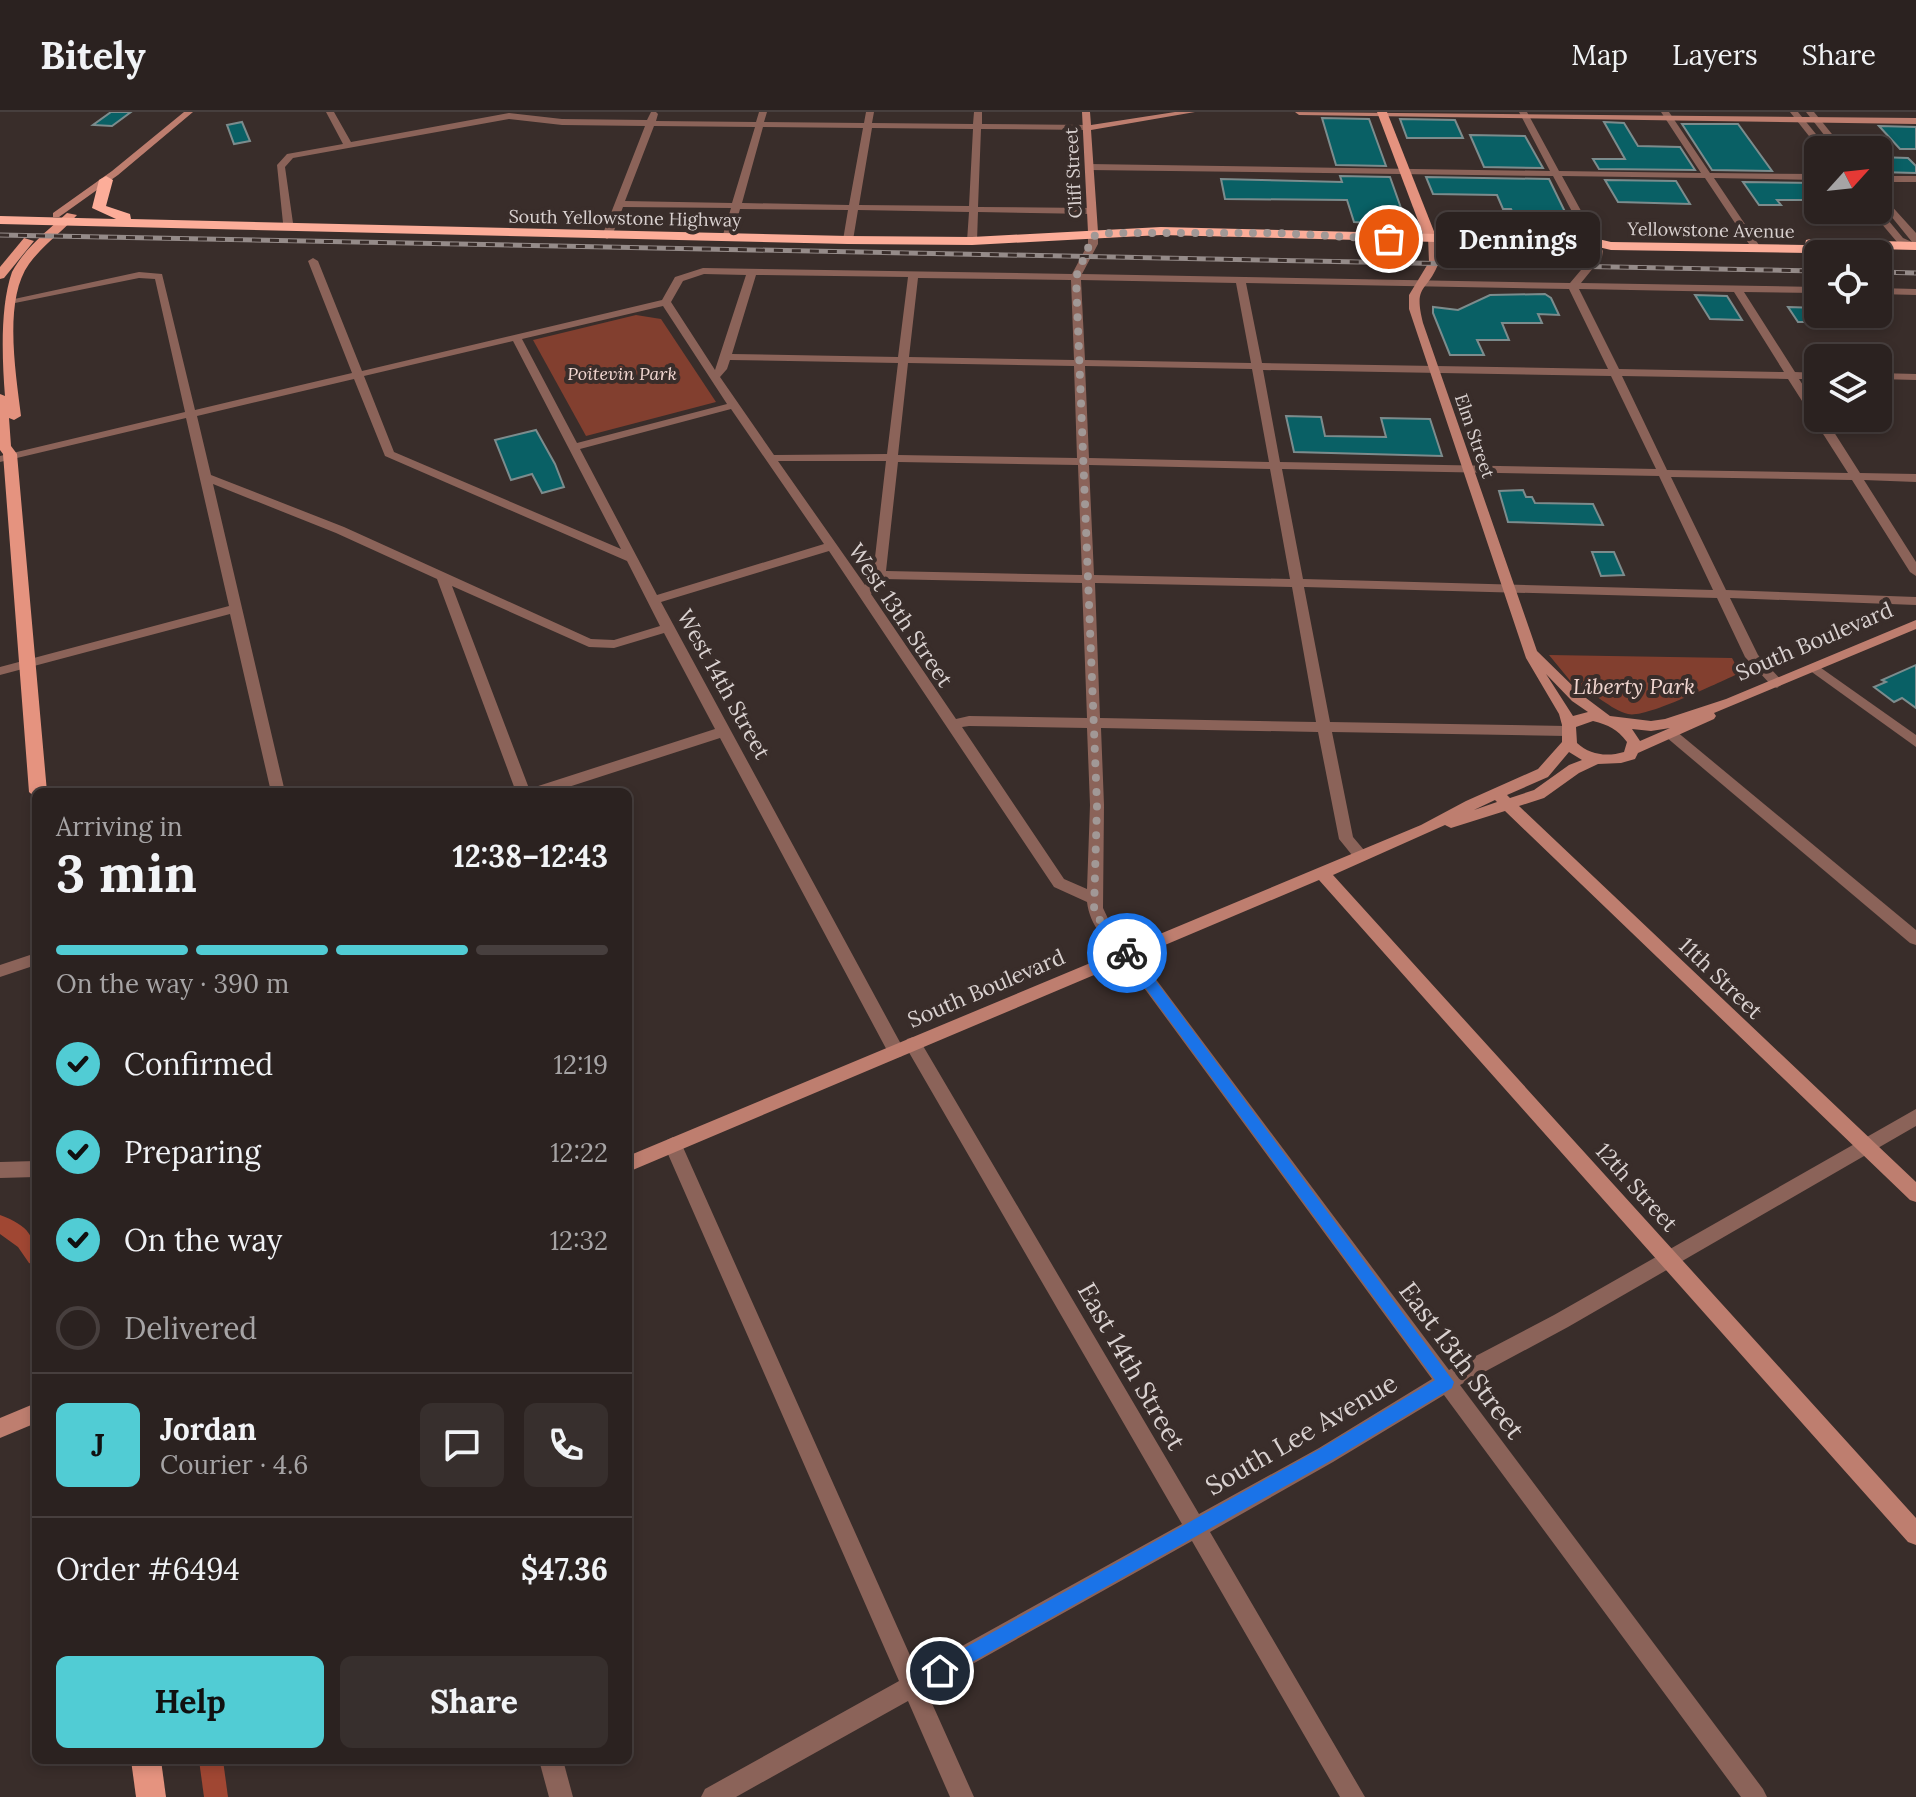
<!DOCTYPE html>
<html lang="en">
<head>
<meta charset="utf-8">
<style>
  body { margin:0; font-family:Lora,serif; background:#372f2d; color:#f1f3f6; height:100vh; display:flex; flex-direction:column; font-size:30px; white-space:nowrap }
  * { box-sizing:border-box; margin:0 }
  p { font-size:26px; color:#a6a4a5 }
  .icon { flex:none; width:44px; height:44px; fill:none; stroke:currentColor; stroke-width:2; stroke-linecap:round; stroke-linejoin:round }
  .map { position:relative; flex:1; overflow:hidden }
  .panel { position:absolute; left:32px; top:676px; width:600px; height:976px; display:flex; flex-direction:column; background:#2b2220; border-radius:12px; box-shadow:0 4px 12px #0003,0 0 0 2px #473f3e }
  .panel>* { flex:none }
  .needle { width:52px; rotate:63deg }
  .fabs { position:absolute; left:1804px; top:24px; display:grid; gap:16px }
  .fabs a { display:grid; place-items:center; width:88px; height:88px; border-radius:12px; background:#2b2220; box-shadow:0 4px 12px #0003,0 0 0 2px #473f3e; font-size:40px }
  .pin { position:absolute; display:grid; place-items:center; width:68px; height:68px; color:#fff; margin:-34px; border:4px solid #fff; border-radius:50%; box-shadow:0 2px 8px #0007 }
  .courier { position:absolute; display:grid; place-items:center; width:80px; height:80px; margin:-40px; border:6px solid #1a73e8; border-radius:50%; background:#fff; color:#222; box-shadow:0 2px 10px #0007 }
  .bubble { position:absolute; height:56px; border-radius:12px; background:#2b2220; box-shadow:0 4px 12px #0003,0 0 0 2px #473f3e; font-size:26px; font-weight:800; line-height:56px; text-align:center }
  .head em { font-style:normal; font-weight:800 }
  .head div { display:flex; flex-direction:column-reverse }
  .head { display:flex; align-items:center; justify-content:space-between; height:136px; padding:0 24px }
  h1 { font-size:52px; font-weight:800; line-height:60px }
  .bar { display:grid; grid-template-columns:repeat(4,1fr); gap:12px 8px; align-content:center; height:96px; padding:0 24px }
  .bar i { height:10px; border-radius:6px; background:#473f3e }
  .bar .current { background:#51ccd4 }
  .bar p { grid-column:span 4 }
  .line { display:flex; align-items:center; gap:20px; padding:0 24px; border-top:2px solid #473f3e }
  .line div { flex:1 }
  .round { display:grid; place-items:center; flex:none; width:84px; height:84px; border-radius:12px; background:#372f2d }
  ol { padding:0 24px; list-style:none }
  li { display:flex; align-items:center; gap:24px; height:88px }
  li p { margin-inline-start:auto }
  li .icon { padding:8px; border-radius:50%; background:#51ccd4; color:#111; stroke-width:4 }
  li:last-child { color:#a6a4a5 }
  li i { width:44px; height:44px; border:4px solid #473f3e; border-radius:50% }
  .button { display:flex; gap:16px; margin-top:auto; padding:16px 24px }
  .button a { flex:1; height:92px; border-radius:12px; background:#51ccd4; color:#111; font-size:32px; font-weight:800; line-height:92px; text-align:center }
  .button a+a { background:#372f2d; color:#f1f3f6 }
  header { display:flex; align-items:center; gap:48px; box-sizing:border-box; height:112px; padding:0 40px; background:#2b2220; border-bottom:2px solid #473f3e }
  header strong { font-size:38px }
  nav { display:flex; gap:44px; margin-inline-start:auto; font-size:28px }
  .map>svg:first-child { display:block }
</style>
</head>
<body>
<header>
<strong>Bitely</strong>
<nav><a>Map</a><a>Layers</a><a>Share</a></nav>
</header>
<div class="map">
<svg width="1916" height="1685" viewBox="0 0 1916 1685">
  <rect width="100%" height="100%" fill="#392d2a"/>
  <!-- green -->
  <g fill="#823f2f">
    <polygon points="636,203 661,207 716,290 586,324 533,228"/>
    <path d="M1549,543L1732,546L1740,561C1719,570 1645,607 1628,602C1610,598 1594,578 1577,577Z"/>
  </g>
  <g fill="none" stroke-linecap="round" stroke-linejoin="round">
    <!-- canal -->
    <g fill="#a04733" fill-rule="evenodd">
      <path d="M0,1103C29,1114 36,1124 36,1154L29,1151L18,1135L0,1122Z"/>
      <polygon points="199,1648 223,1648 228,1685 204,1685"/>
    </g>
  </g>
  <!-- building -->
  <g fill="#096065" stroke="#7c8c8d" stroke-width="2">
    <polygon points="111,0 131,0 112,14 93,13"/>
    <polygon points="1322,6 1369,7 1386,54 1336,53"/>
    <polygon points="1400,7 1455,8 1463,26 1407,26"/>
    <polygon points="242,10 250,29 234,32 227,13"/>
    <polygon points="1604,10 1624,11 1638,34 1680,35 1695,58 1599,57 1593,47 1625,47"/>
    <polygon points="1682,12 1738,12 1772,59 1712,58"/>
    <polygon points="1879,14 1916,15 1916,37 1900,37"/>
    <polygon points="1470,23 1525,24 1543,56 1484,55"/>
    <polygon points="1878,45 1908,46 1916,54 1916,61 1878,60"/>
    <polygon points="1340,64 1390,65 1407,113 1354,110 1347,88 1225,87 1221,67 1342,70"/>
    <polygon points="1426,65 1549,67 1569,108 1515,106 1511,97 1503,97 1497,83 1433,82"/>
    <polygon points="1605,68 1676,69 1690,92 1618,90"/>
    <polygon points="1743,70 1818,71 1818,88 1777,88 1781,93 1759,93"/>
    <polygon points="1545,182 1551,186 1559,203 1538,202 1542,211 1502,211 1509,228 1477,228 1484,243 1450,243 1433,201 1433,195 1458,198 1490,183"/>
    <polygon points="1695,183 1727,184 1742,208 1710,207"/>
    <polygon points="1788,195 1818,196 1818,210 1798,210"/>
    <polygon points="1286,304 1321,305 1325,324 1386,325 1381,306 1430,307 1442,344 1294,340"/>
    <polygon points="536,318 555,352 564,375 542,381 532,362 511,368 495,328"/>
    <polygon points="1523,378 1526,385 1532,385 1535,391 1593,392 1603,413 1508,410 1499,379"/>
    <polygon points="1592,440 1614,440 1624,463 1601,464"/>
    <polygon points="1916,553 1916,596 1902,586 1894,590 1874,575 1886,570 1882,568"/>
  </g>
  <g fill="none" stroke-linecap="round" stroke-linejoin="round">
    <!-- street -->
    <g fill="#8b6359" fill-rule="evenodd">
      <path d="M326,0H334L351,30L509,1L562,7L647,8L651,0H656L658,2L656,9L756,10L759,0H767L764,10L864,11L866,0H874L872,11L973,12L974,0H982V12L1087,13L1091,16L1090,18L981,17L978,95L1091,96L1096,99L1091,102L978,100L977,129L972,132L967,129L969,100L858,98L853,128L848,131L843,128L848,98L740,97L732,126L727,129L722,126L731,96L623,95L612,124L607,127L602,124L645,14L562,13L509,7L293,46L285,55L293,111L288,117H282L283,111L277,53L287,42L343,32ZM654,14L755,15L732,91L625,89ZM763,15L863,16L849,93L742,91ZM872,16L973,17L969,94L859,93Z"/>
      <path d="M1519,0H1527L1559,59L1701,61L1661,0H1669L1710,61L1818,62V68L1714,66L1761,136L1756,139L1753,138L1705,66L1562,64L1603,139L1602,145L1581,171L1818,175V181L1744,180L1795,260L1818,261V267H1799L1818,296V306H1825L1860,361L1916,362V370L1864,368L1916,450V464L1910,460L1852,368L1671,365L1726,478L1916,485V493L1730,486L1758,543L1784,571L1777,576L1772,574L1745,545L1717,486L1304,475L1330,610L1566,614L1573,619L1566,624L1332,620L1353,725L1369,744L1361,750L1356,748L1339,727L1318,620L1101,616L1104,693L1103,796L1111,813L1134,838L1449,1258L1554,1203L1916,997V1014L1568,1215L1460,1273L1763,1677L1767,1685H1741L1444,1283L1333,1350L1210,1420L1365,1685H1340L1192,1429L926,1578L974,1685H950L908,1589L736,1685H701L705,1677L899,1569L664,1033L667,1028L673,1025L679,1028L682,1033L917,1559L1182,1412L907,937L905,932L907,927L913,925L919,927L1199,1402L1319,1336L1432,1267L1122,846C1106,830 1090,814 1087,790L1054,775L829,439L661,490L902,934L904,939L902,944L896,946L890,944L720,626L553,680H516L437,467L336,421L213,372L285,680H271L230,502L0,563V555L229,494L186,306L0,350V344L185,300L155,167L139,166L10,192L5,189L139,160L162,162L195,298L352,261L308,149L313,146L318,149L362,259L662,188L675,165L703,156L1072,162L1088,132V120L1093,117L1098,120V132L1082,162L1570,171L1592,145L1593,139L1553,64L1089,58L1085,55L1089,52L1550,59ZM704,162L746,163L715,258L671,190L683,169ZM756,163L908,165L898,245L732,242ZM918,166L1071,168L1074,248L909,245ZM1081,168L1236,171L1251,251L1085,248ZM1246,171L1569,177L1608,257L1262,251ZM1579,177L1734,180L1784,260L1619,257ZM663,194L727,292L577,331L522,227ZM513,229L621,437L394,340L364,264ZM730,248L898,251L887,342L774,343L720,265L727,257ZM908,251L1074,254L1077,346L898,343ZM1085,254L1252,257L1269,350L1089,346ZM1263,258L1611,264L1656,357L1280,350ZM1622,264L1788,267L1848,361L1667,358ZM354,267L385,344L627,449L660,514L614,528L591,527L344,415L211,363L197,304ZM731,297L824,432L657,483L580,337ZM778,349H886L873,463L865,473ZM898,350L1078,353L1082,463L886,459ZM1089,353L1270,357L1290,467L1094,463ZM1282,357L1659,364L1713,478L1303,467ZM883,467L1082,471L1087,606L969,604L956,607L871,482ZM1095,471L1292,475L1316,610L1100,606ZM452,474L589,535L614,536L664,521L715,617L532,676L530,679ZM969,614L1087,616L1090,693L1087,777L1064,767L962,615Z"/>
      <polygon points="1790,0 1798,0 1829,38 1820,38"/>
      <polygon points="1806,0 1814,0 1845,38 1836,38"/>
      <rect x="1878" y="64" width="38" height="6"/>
      <polygon points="1878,79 1916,121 1916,138 1897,130 1870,98 1878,96 1903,126 1912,130 1878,88"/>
      <polygon points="1878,176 1916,177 1916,183 1878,182"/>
      <polygon points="1878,261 1916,262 1916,268 1878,267"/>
      <polygon points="1814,551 1916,623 1916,635 1809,558 1807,555"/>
      <polygon points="1671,617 1676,619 1916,818 1916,833 1910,831 1666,625 1664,622"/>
      <polygon points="36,841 36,853 0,865 0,853"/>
      <polygon points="36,1049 36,1065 0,1066 0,1050"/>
      <polygon points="539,1648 563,1648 573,1685 549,1685"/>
    </g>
    <!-- secondary -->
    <g fill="#be7e6f" fill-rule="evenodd">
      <polygon points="184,0 193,0 118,63 59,105 53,105 53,101 112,59"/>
      <polygon points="1082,0 1090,0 1091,13 1175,0 1195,0 1091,18 1098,120 1093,123 1088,120"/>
      <polygon points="1295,0 1916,6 1916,12 1299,3"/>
      <path d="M1428,125L1436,127L1439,150C1427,182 1413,171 1423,211L1537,539L1582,583L1610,604L1651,609L1665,607L1726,587L1916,508V517L1714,601L1716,604L1714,607L1638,641L1635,647L1621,651L1598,652L1579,661L1544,686L1519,694L1916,1070V1090L1910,1088L1505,699L1451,716L1445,713L1333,763L1916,1406V1433L1908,1430L1319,768L628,1060V1044L1421,713L1466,689L1538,657L1562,630V613L1559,602L1526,546L1409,197V183L1429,150ZM1546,562L1572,589L1588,600L1573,604ZM1593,609C1609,613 1617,617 1627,630L1624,640C1607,645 1590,643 1577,631L1576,615ZM1670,616L1640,629L1632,617L1651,619ZM1569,640L1582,648L1569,653L1534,678L1510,686L1507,683L1548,665ZM1495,688L1497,690L1474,698L1476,697Z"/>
      <polygon points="36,1291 36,1311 0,1326 0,1306"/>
    </g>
    <!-- primary -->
    <g fill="#e5937f" fill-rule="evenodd">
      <polygon points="1377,0 1387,0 1437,127 1435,130 1425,127"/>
      <path d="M67,101L77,103C62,120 43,133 29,152C3,188 16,262 21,304L14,308L9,306L11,334L17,342L47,680H36V686L29,680L3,342L0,338V282L5,284C2,246 0,194 12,160C25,136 47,119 67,101Z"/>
      <polygon points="24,126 34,129 4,166 0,167 0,155"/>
      <polygon points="131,1648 161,1648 166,1685 136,1685"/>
    </g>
    <!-- highway -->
    <polygon fill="#fcad99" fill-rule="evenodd" points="106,64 113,68 106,94 130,102 131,107 848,124 972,125 1161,115 1594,126 1611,130 1805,133 1806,128 1811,127 1916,130 1916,138 1833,136 1808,141 1611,138 1594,134 1161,123 972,133 848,132 0,112 0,104 116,107 92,96 99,68"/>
    <!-- rail casing -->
    <g stroke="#958b89" stroke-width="5">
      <g id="rail">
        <polyline points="0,123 1818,159"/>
        <polyline points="1878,160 1916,161"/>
      </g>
    </g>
    <!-- rail -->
    <use href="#rail" stroke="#392d2a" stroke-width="3" stroke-dasharray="9" stroke-linecap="butt"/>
  </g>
  <!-- route -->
  <polygon fill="#1a73e8" points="1127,836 1132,837 1454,1270 1452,1276 1332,1348 940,1568 934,1565 931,1559 934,1553 1320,1337 1435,1268 1122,844 1122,837"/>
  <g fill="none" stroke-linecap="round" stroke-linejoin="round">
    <!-- done -->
    <polyline stroke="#a19896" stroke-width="8" stroke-dasharray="0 14.4" points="1127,841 1109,824 1094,798 1097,693 1076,165 1093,124 1110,121 1275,121 1389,127"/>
  </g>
  <g text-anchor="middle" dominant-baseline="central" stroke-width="8" stroke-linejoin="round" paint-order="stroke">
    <!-- far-street labels -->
    <g font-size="18" fill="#d9d1d0" stroke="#392d2a">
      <text transform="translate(1073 61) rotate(-93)">Cliff Street</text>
      <text transform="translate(625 106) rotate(1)">South Yellowstone Highway</text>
      <text transform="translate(1711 118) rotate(1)">Yellowstone Avenue</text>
      <text transform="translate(1475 324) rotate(71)">Elm Street</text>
    </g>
    <!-- far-park labels -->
    <g font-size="18" font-style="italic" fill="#f1d6d0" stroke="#392d2a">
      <text x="622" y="261">Poitevin Park</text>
    </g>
    <!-- street labels -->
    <g font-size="22" fill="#d9d1d0" stroke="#392d2a">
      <text transform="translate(901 503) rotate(56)">West 13th Street</text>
      <text transform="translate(1814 529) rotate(-23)">South Boulevard</text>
      <text transform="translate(724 572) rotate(61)">West 14th Street</text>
      <text transform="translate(1721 866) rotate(44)">11th Street</text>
      <text transform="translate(986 876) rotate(-23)">South Boulevard</text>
      <text transform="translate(1637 1075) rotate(48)">12th Street</text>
    </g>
    <!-- park labels -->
    <g font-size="22" font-style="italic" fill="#f1d6d0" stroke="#392d2a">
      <text x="1634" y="574">Liberty Park</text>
    </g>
    <!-- near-street labels -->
    <g font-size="26" fill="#d9d1d0" stroke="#392d2a">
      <text transform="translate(1462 1248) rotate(53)">East 13th Street</text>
      <text transform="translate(1132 1254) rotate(60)">East 14th Street</text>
      <text transform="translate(1301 1322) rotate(-30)">South Lee Avenue</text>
    </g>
  </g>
</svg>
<div class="fabs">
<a><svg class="needle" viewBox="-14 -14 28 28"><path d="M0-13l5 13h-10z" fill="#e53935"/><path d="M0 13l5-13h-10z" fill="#a6a4a5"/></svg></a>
<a><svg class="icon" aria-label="locate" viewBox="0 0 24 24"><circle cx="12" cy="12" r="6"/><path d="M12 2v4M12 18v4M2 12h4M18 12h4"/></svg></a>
<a><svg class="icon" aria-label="layers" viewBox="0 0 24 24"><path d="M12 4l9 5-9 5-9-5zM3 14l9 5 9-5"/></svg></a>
</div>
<div class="pin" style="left:1389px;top:127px;background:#ea580c"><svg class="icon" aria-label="bag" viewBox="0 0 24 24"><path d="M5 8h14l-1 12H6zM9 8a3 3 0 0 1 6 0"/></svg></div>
<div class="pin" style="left:940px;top:1559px;background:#1f2937"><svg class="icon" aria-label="home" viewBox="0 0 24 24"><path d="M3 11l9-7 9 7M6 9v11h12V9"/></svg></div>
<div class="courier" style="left:1127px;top:841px"><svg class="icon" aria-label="bike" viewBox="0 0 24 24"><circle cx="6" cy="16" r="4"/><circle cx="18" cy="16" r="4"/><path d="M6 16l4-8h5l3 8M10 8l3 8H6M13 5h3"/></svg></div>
<div class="bubble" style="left:1436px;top:100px;width:164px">Dennings</div>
<section class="panel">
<div class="head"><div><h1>3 min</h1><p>Arriving in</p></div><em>12:38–12:43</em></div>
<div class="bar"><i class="current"></i><i class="current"></i><i class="current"></i><i></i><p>On the way · 390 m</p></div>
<ol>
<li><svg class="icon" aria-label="check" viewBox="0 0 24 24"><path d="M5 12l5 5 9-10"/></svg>Confirmed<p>12:19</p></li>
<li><svg class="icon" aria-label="check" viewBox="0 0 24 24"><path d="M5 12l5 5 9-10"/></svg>Preparing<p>12:22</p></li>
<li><svg class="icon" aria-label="check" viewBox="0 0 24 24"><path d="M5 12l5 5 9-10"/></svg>On the way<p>12:32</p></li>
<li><i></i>Delivered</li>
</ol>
<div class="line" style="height:144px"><b class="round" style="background:#51ccd4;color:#111">J</b><div><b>Jordan</b><p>Courier · 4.6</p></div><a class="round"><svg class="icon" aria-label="chat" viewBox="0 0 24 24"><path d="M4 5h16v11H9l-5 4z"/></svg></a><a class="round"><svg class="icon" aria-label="phone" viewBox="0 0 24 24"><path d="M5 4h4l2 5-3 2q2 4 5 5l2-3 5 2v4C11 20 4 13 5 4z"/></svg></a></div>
<div class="line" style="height:104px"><div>Order #6494</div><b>$47.36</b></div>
<div class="button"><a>Help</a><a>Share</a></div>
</section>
</div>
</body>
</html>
